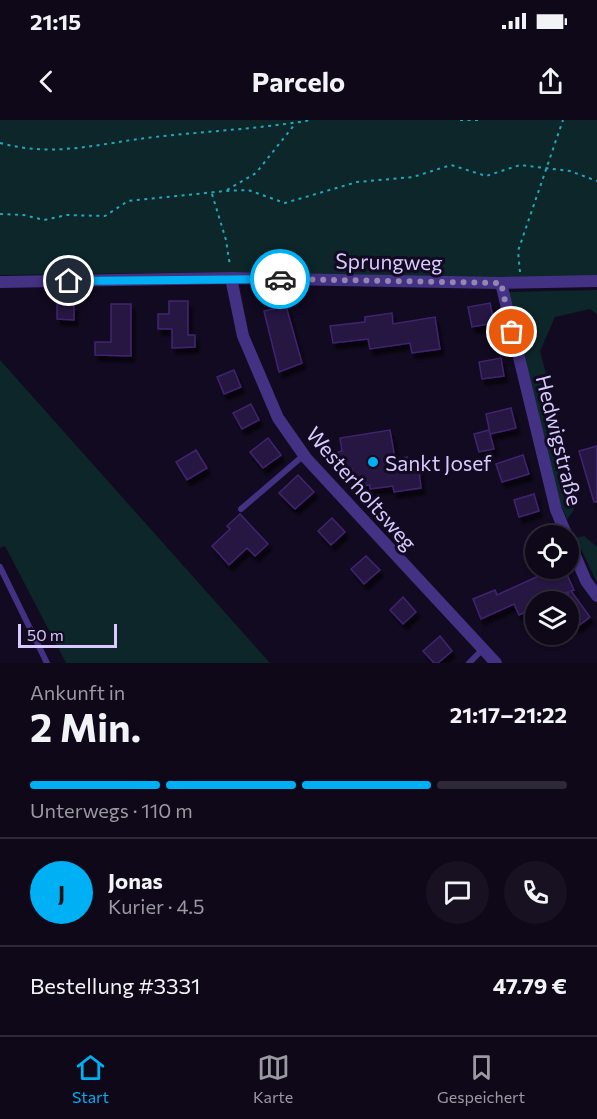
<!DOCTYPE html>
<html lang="de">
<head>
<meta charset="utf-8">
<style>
  body { margin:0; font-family:Commissioner,sans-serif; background:#171121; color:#f1f3f6; height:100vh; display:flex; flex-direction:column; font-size:22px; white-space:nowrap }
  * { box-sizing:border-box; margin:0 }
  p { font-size:20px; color:#9b9aa2 }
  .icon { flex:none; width:33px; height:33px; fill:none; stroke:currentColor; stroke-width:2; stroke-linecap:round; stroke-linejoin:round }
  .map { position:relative; height:543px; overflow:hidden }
  .side { display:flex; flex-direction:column; background:#0e0818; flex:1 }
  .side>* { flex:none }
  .tools { position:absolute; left:525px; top:405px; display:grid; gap:12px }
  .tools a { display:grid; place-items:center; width:54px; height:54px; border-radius:50%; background:#0e0818; box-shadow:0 2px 4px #0004,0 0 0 2px #2e2937; font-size:30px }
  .scale { position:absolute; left:18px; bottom:15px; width:99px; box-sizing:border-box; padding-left:6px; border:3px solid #d9c9ff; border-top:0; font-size:16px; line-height:21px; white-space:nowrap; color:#d9c9ff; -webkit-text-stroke:4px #120a20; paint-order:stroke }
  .pin { position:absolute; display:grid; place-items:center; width:51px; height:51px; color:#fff; margin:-26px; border:3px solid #fff; border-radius:50%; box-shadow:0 2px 6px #0007 }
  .courier { position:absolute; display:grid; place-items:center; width:60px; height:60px; margin:-30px; border:4px solid #00b0f4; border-radius:50%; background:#fff; color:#222; box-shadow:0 2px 8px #0007 }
  .summary em { font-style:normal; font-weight:700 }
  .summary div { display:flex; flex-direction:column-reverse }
  .summary { display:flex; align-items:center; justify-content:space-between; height:102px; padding:0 30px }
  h1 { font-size:39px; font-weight:700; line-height:45px }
  .bar { display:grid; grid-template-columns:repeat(4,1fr); gap:9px 6px; align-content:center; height:72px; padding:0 30px }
  .bar i { height:8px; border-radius:4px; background:#2e2937 }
  .bar .on { background:#00b0f4 }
  .bar p { grid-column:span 4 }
  .line { display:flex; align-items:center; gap:15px; padding:0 30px; border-top:2px solid #2e2937 }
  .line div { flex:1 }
  .round { display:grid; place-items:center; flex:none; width:63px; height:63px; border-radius:32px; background:#171121 }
  .status { display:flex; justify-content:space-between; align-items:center; height:42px; padding:0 30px; background:#0e0818; direction:ltr }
  .status svg { height:16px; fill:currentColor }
  header { display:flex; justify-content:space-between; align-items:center; height:78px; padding:0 30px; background:#0e0818; font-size:27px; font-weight:700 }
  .menu { display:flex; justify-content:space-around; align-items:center; height:84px; border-top:2px solid #2e2937; background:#0e0818; font-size:16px; color:#9b9aa2 }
  .menu a { display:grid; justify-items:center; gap:3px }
  .menu .on { color:#00b0f4 }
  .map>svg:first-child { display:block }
</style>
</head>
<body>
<div class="status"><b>21:15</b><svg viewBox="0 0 49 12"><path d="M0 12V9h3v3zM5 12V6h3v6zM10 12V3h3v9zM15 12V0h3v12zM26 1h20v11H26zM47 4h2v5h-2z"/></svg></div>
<header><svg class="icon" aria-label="back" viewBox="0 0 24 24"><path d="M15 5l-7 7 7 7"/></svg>Parcelo<svg class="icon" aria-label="share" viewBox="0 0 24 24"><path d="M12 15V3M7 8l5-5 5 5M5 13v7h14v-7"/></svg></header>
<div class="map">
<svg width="597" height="543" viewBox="0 0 597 543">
  <defs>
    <filter id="shadow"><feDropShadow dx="3.5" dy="6" stdDeviation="1.5" flood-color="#0009"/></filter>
  </defs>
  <rect width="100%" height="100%" fill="#120a20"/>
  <!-- green -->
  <g fill="#0d262a">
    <polygon points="0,0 597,0 597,156 493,159 233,152 0,155"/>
    <polygon points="597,170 597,194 590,189 555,197 540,231 568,338 574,390 567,399 557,376 507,172"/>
    <polygon points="0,240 270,543 66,543 5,426 0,428"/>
    <polygon points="584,416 597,427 597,463 576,418"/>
  </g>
  <!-- building -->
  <g fill="#261542" stroke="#412471" stroke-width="1.5" filter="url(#shadow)">
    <polygon points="169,181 188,181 188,215 195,215 195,227 172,228 172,209 158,209 158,194 169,194"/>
    <polygon points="490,183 494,203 472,207 468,187"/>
    <polygon points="57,184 74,185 74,200 57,199"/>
    <polygon points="111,184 131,184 131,236 95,235 95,222 111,222"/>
    <polygon points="286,186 302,243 279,252 264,191"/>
    <polygon points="392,193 393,204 435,197 440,229 412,233 410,223 370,229 368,219 333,223 330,206 365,202 365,197"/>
    <polygon points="501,238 504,256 482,259 479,242"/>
    <polygon points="234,250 241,267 224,274 217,257"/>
    <polygon points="251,284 259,300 242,309 233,293"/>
    <polygon points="511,288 516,308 490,314 494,329 479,332 474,314 489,310 490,313 486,294"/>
    <polygon points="390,310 395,339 407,337 409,347 412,347 412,351 419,350 421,368 394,372 393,366 370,369 370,365 360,366 359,358 353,358 352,349 344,350 343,344 340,344 338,332 342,331 340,318"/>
    <polygon points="268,318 281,335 263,348 250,332"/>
    <polygon points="597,326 597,382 594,382 579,331"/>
    <polygon points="196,330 207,348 187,360 176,342"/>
    <polygon points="523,335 529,354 502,362 496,344"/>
    <polygon points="298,355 314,372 295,389 279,373"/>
    <polygon points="534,374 539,391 519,397 514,380"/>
    <polygon points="240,394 268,424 255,436 247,428 229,445 212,426 230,409 227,406"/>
    <polygon points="332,398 345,412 331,425 318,411"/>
    <polygon points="366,436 380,450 364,464 351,449"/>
    <polygon points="556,448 564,448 574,470 571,471 590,497 577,507 568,496 568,472 548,482 536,482 536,487 519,495 514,484 481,499 473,479 495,470 497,475"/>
    <polygon points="403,477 416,492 403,504 390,490"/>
    <polygon points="440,516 452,531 438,543 434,543 423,531"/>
  </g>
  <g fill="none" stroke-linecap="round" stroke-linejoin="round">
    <!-- path -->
    <g stroke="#22a8ba" stroke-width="2" stroke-dasharray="3 4.5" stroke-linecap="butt">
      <polyline points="460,0 481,0"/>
      <path d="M0,23C57,38 99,23 155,17C207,11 260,9 311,0"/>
      <polyline points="227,70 256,53 295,4"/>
      <polyline points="212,74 226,120 230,146"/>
      <polyline points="0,94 24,95 44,100 67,95 105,96 128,81 225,71 248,70 285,83 357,62 413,57 451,45 486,56 520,45 570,51 597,61"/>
      <polyline points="520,152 518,131 563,0"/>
    </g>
    <!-- lane -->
    <g stroke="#433183" stroke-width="6">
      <polyline points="241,389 304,335"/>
      <polyline points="0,447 47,543"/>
      <polyline points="469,543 483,529"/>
    </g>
    <!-- street -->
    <g stroke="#433183" stroke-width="12">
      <polyline points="231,158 243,216 278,298 306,338 496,543"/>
      <polyline points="0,162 231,158 501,163 597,161"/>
      <polyline points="501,163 556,390 567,416"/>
      <polyline points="568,419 586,461 597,476"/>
    </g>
  </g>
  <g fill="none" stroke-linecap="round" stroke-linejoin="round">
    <!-- done -->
    <polyline stroke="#9386b1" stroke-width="6" stroke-dasharray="0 10.8" points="280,159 501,163 512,212"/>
    <!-- route -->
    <polyline stroke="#00b0f4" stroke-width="8" points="69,161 280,159"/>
  </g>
  <!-- markers -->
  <circle fill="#00b0f4" stroke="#120a20" stroke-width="2" cx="373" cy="342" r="6"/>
  <g text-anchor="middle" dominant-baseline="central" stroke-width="6" stroke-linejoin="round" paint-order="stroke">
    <!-- street labels -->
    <g font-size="21" fill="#d9c9ff" stroke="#120a20">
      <text transform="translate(389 141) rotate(1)">Sprungweg</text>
      <text transform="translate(560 320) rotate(76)">Hedwigstraße</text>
      <text transform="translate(362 368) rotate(49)">Westerholtsweg</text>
    </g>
    <!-- poi labels -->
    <g font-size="21" fill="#d9c9ff" stroke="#120a20" text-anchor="start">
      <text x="385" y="342">Sankt Josef</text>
    </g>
  </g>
</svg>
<div class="tools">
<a><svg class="icon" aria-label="locate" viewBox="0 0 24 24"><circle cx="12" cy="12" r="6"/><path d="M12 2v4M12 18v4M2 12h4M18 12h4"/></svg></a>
<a><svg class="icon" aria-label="layers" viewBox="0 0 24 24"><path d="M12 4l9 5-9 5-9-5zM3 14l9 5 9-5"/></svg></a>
</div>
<div class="scale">50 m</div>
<div class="pin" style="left:512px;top:212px;background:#ea580c"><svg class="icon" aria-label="bag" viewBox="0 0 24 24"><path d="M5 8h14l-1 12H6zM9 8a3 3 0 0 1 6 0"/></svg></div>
<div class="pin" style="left:69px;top:161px;background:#1f2937"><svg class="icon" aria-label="home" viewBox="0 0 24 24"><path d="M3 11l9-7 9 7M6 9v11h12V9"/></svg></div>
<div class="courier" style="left:280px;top:159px"><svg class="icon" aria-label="car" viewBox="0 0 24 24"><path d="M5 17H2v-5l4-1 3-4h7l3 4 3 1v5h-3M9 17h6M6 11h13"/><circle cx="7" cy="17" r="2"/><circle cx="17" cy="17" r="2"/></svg></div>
</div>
<section class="side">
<div class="summary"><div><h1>2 Min.</h1><p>Ankunft in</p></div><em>21:17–21:22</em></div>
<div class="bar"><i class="on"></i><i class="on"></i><i class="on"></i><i></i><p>Unterwegs · 110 m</p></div>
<div class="line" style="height:108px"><b class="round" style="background:#00b0f4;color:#111">J</b><div><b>Jonas</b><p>Kurier · 4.5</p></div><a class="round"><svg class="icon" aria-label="chat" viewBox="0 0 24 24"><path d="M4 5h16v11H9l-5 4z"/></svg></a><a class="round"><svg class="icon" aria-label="phone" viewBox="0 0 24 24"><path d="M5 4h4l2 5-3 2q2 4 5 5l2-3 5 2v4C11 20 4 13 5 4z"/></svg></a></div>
<div class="line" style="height:78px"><div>Bestellung #3331</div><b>47.79 €</b></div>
</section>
<nav class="menu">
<a class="on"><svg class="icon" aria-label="home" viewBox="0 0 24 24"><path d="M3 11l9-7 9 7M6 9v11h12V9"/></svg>Start</a>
<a><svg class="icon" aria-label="map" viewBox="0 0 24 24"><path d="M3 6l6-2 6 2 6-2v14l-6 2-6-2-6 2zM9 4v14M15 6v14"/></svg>Karte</a>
<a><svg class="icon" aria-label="saved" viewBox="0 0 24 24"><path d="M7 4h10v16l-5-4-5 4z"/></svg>Gespeichert</a>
</nav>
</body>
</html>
